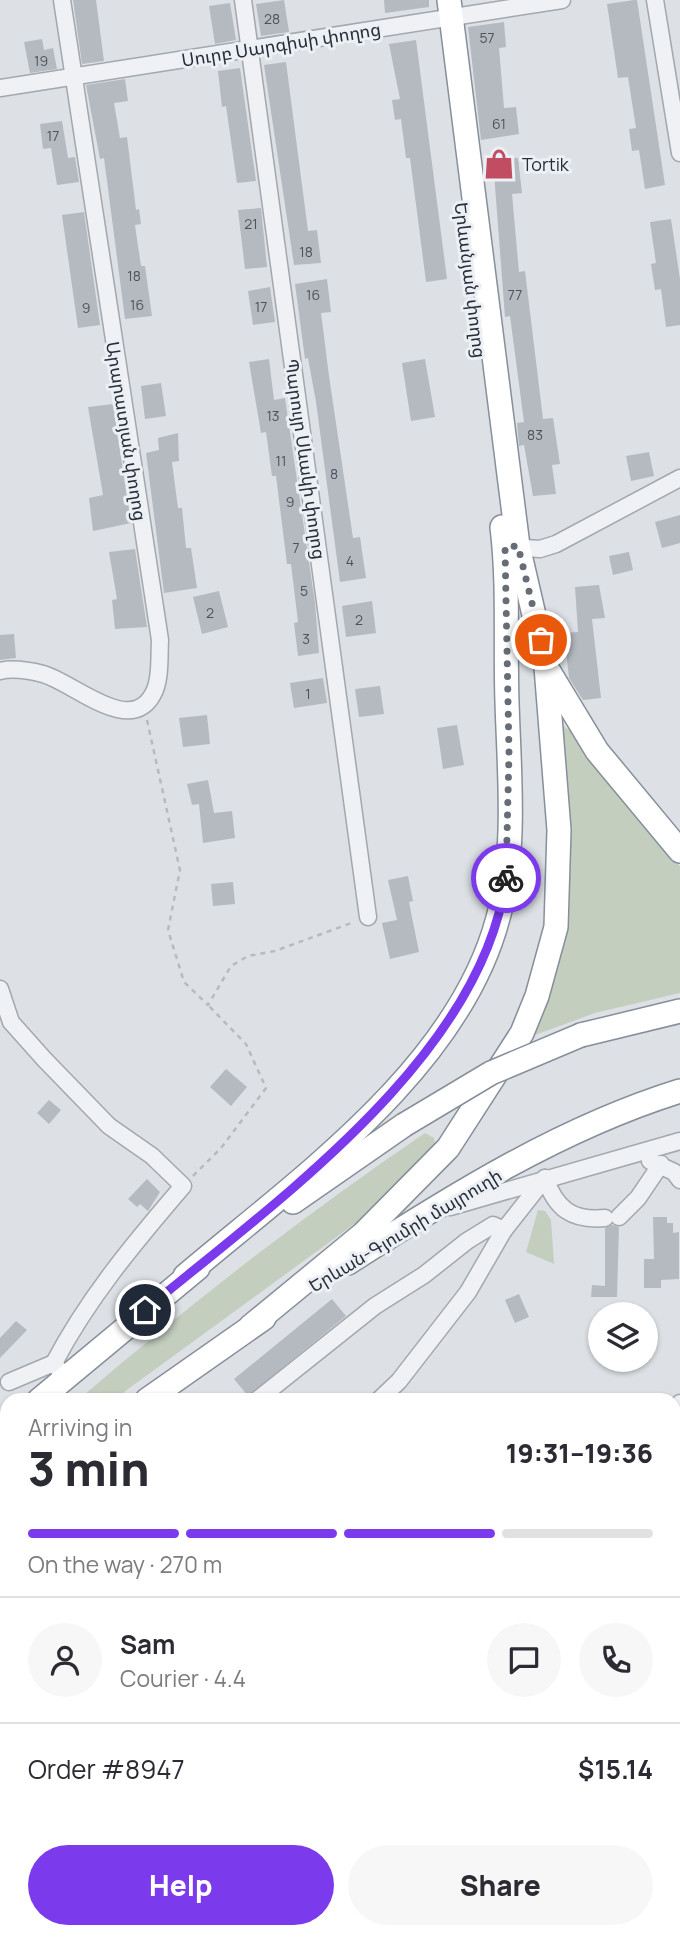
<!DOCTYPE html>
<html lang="en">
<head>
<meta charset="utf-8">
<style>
  body { margin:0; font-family:Manrope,"Noto Sans Armenian",sans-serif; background:#f7f7f7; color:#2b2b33; height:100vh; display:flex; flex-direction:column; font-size:26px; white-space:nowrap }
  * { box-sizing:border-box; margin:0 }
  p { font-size:23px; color:#7c7c81 }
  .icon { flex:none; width:38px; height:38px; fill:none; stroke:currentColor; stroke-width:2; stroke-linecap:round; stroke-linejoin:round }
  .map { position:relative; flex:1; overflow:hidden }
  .details { position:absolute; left:0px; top:1393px; width:681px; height:546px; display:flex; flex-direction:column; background:#fff; border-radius:21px 21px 0 0; box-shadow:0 2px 5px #0004 }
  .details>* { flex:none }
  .tools { position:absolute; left:588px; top:1302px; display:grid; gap:14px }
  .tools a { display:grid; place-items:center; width:70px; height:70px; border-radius:50%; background:#fff; box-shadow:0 2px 5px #0004; font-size:35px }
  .pin { position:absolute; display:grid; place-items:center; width:60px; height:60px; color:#fff; margin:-30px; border:4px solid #fff; border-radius:50%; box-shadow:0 2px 7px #0007 }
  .courier { position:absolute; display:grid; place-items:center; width:70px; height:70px; margin:-35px; border:5px solid #7c3aed; border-radius:50%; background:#fff; color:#222; box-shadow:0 2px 9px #0007 }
  .head em { font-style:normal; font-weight:800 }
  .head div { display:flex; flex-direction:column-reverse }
  .head { display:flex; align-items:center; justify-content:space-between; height:119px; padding:0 28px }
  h1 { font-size:46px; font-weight:800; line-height:52px }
  .bar { display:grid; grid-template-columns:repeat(4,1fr); gap:10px 7px; align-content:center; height:84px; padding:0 28px }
  .bar i { height:9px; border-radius:5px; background:#e1e1e2 }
  .bar .selected { background:#7c3aed }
  .bar p { grid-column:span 4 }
  .line { display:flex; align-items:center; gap:18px; padding:0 28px; border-top:2px solid #e1e1e2 }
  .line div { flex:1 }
  .round { display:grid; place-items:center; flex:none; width:74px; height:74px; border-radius:37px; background:#f7f7f7 }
  .button { display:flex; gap:14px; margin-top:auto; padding:14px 28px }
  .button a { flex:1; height:80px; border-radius:42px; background:#7c3aed; color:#fff; font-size:28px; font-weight:800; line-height:80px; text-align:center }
  .button a+a { background:#f7f7f7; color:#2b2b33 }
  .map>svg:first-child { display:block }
</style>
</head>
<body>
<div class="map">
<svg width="680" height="1939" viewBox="0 0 680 1939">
  <rect width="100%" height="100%" fill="#dde1e5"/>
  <!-- green -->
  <g fill="#c3cebf">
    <polygon points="560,724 574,733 649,833 680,866 680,993 595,1013 535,1035 558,966 570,895"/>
    <path d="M425,1133L434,1138L435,1147L390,1198L113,1400H78C189,1305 304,1215 425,1133Z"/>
    <polygon points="538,1210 545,1211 551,1220 554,1264 526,1252"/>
  </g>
  <!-- building -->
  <g fill="#b5bac1">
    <polygon points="73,0 96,0 104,61 82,64"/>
    <polygon points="284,0 289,32 261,36 256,4"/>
    <polygon points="384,0 429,0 429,7 385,13"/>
    <polygon points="634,0 637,0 665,185 645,189 639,150 632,151 629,129 636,128 628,77 618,78 607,4"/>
    <polygon points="230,3 236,40 215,44 209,6"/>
    <polygon points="504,22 506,47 499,48 504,108 516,107 519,134 481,140 468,27"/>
    <polygon points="42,39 44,50 53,48 57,69 30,73 24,42"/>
    <polygon points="416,40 447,279 426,282 410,158 406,158 401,119 395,120 392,100 400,99 389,44"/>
    <polygon points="286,62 308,231 317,230 321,263 294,265 264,65"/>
    <polygon points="240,68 256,181 237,183 226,106 222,107 218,71"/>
    <polygon points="125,79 128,101 114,103 120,138 127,137 136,210 139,209 141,224 135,225 138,246 141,266 145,266 152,316 125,319 104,158 100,159 86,85"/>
    <polygon points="62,121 68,158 75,157 79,182 57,185 51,148 43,149 40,124"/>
    <polygon points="518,158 522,193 512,194 519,272 525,271 543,419 553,418 560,464 552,465 556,494 533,496 524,445 519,446 517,423 524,422 510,316 505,317 493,160"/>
    <polygon points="261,208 267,267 245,269 238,210"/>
    <polygon points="84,212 100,325 78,328 62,215"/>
    <polygon points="671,219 680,279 680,325 666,327 661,289 655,290 651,264 656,263 650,222"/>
    <polygon points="327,279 331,312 321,313 329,376 353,538 360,537 366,578 340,582 316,402 308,358 305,359 295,284"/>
    <polygon points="270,287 275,322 253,325 248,291"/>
    <polygon points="269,359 274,400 285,398 315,603 319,653 298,656 294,623 298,622 291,564 287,564 276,476 272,476 266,432 261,433 249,362"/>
    <polygon points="425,359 435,417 411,421 402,363"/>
    <polygon points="161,383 166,416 145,419 141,386"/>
    <polygon points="113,404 131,523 93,531 89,498 103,495 88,407"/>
    <polygon points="178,433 179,461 172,462 178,508 182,508 186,548 191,548 197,588 164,593 146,453 159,450 158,438"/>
    <polygon points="649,452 654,476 631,481 626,456"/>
    <polygon points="680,515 680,543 662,548 655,522"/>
    <polygon points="135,549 147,627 115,629 112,600 117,599 109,552"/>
    <polygon points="629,552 633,570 613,575 609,556"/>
    <polygon points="599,585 605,618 592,619 601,698 583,700 569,678 564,633 578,632 575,587"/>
    <polygon points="219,591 228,627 202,634 193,597"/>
    <polygon points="372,601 376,633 346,637 342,606"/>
    <polygon points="14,634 16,658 0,660 0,635"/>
    <polygon points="323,678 327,703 294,708 290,683"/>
    <polygon points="380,686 384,714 359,717 355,689"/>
    <polygon points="207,715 210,744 183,747 179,718"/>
    <polygon points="457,725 464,765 443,769 437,728"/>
    <polygon points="208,780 214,813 232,811 235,838 203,843 199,804 192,805 187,784"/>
    <polygon points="408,876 413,901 409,902 419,952 390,959 382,923 397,920 388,880"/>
    <polygon points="233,882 235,904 213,906 211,884"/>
    <polygon points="226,1069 247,1087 231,1106 210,1087"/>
    <polygon points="49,1100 61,1110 49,1124 37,1113"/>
    <polygon points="147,1179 160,1192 148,1211 140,1204 137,1207 128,1199"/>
    <polygon points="653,1217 667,1217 667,1223 673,1223 673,1233 679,1232 679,1279 661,1280 661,1288 644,1288 644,1259 654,1259"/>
    <polygon points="612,1225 619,1227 617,1297 591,1297 592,1285 605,1286 605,1228"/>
    <polygon points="519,1294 529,1317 515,1323 505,1300"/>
    <polygon points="332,1299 346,1316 248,1396 234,1379"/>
    <polygon points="16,1321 27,1330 0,1358 0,1338"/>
  </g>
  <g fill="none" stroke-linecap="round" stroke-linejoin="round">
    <!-- minor casing -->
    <g stroke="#a3a8ae" stroke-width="19">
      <g id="minor">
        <polyline points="243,0 368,917"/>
        <polyline points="655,0 680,153"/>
        <polyline points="0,88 562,0"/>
        <polyline points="510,547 540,549 556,544 680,478"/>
        <path d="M0,671C12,668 31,671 43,674C73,682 130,737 153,694C161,680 159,656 160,640L62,0"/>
        <path d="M0,989L11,1022L44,1059L109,1126L152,1156L183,1186C135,1242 88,1298 54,1363L65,1378"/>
        <polyline points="650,1161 674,1172 680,1180"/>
        <path d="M545,1178C556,1209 572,1221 605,1218"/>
        <polyline points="450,1207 680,1141"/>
        <polyline points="619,1217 638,1198 661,1164"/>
        <polyline points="9,1382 54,1363"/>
        <polyline points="257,1400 375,1306 424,1275 467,1241 493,1225 504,1230"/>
        <polyline points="379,1400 399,1381 468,1292 504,1230 545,1178"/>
        <polyline points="674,1456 680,1403"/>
        <polyline points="674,1542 680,1550"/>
        <polyline points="0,1578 7,1573"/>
        <polyline points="0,1629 7,1628"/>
        <polyline points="0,1687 7,1690"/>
        <polyline points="0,1771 7,1783"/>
        <polyline points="1,1868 7,1880"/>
        <polyline points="33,1932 37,1939"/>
        <polyline points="80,1932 83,1939"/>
        <polyline points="613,1939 613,1932"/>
      </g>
    </g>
    <!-- highway casing -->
    <g stroke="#868f9a" stroke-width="26">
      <g id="highway">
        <polyline points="548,670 597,751 680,851"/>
        <polyline points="581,1035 680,1011"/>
        <polyline points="293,1202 404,1125"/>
        <path d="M348,1263C452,1196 561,1128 680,1091"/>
        <path d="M185,1276C298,1180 458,1069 498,918C517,850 509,772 507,702C505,644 509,584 502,527"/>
        <polyline points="251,1326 363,1234 448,1148 522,1033 537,996 556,927 559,830 546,667 518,546 449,0"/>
        <polyline points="39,1400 198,1268"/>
        <polyline points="147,1400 264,1318"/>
        <polyline points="0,1434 7,1428"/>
        <polyline points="0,1518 7,1512"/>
      </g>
    </g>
    <!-- path -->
    <g stroke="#b7bbc0" stroke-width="2.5" stroke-dasharray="5 5" stroke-linecap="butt">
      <polyline points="147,720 180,870 168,930 184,982 208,1005 231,966 248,956 275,951 354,922"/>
      <polyline points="193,1176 221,1148 266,1088 246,1044 208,1005"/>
    </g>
    <!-- minor -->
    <use href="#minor" stroke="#eff1f4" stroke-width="16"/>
    <!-- highway -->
    <use href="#highway" stroke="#fff" stroke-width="23"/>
    <!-- highway-bridge casing -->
    <g stroke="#868f9a" stroke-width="26" stroke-linecap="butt">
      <polyline id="highway-bridge" points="404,1125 491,1073 581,1035"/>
    </g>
    <!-- highway-bridge -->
    <use href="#highway-bridge" stroke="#fff" stroke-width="23"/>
  </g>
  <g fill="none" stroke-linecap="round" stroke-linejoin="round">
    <!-- done -->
    <polyline stroke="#676d76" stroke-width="7" stroke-dasharray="0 12.6" points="506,878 509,753 505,547 518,546 541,640"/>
    <!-- route -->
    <path stroke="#7c3aed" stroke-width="9" d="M145,1310C275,1202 483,1056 506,878"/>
  </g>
  <!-- icons -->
  <defs>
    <g id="shop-bare" transform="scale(2.415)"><path d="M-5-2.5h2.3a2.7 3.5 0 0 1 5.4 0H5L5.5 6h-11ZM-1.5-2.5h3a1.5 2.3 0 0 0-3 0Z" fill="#c04d62" stroke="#eceff3" stroke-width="2.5" paint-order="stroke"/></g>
  </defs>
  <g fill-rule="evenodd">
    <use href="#shop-bare" x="499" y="164"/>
  </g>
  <g text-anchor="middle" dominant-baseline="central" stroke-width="6" stroke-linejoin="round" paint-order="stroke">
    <!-- number labels -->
    <g font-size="14" fill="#4b525c">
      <text x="272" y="18">28</text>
      <text x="487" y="37">57</text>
      <text x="41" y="60">19</text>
      <text x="499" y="123">61</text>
      <text x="53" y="135">17</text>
      <text x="251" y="223">21</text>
      <text x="306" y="251">18</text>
      <text x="134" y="275">18</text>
      <text x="313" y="294">16</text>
      <text x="515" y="294">77</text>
      <text x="137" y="304">16</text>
      <text x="261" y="306">17</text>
      <text x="86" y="307">9</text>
      <text x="273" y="415">13</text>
      <text x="535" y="434">83</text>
      <text x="281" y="460">11</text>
      <text x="334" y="473">8</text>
      <text x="290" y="501">9</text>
      <text x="296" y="547">7</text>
      <text x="350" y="560">4</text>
      <text x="304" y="590">5</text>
      <text x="210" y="612">2</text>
      <text x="359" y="619">2</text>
      <text x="306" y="638">3</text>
      <text x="308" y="693">1</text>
    </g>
    <!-- street labels -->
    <g font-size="18" fill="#282f3a" stroke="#eceff3">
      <text transform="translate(281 44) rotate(-9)">Սուրբ Սարգիսի փողոց</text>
      <text transform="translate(471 280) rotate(83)">Երևանյան փողոց</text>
      <text transform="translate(127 431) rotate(81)">Արարատյան փողոց</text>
      <text transform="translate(306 459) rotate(82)">Պարույր Սևակի փողոց</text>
      <text transform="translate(405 1230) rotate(-31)">Երևան-Գյումրի մայրուղի</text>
    </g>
    <!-- poi labels -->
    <g font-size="18" fill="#282f3a" stroke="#eceff3" text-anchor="start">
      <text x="522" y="164">Tortik</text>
    </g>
  </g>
</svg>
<div class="tools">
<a><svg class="icon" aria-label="layers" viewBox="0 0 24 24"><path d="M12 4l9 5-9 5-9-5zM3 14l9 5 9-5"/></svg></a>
</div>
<div class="pin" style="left:541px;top:640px;background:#ea580c"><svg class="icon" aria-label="bag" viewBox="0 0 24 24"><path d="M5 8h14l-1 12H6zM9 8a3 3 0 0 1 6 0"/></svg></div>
<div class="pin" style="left:145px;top:1310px;background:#1f2937"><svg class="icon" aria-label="home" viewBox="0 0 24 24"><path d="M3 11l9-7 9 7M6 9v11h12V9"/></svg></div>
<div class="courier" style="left:506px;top:878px"><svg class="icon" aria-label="bike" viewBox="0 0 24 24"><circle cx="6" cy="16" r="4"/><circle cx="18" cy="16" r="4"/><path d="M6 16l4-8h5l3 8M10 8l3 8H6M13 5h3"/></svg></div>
<section class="details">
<div class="head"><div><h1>3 min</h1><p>Arriving in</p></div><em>19:31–19:36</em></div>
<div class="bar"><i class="selected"></i><i class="selected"></i><i class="selected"></i><i></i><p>On the way · 270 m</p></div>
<div class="line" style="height:126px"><a class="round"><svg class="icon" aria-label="person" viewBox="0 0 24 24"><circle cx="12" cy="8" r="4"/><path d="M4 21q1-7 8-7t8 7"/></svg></a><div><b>Sam</b><p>Courier · 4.4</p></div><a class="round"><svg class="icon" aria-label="chat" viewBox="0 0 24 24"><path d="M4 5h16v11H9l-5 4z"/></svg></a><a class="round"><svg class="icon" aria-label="phone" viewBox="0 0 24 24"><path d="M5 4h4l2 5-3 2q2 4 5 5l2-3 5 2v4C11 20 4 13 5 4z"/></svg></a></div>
<div class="line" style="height:91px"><div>Order #8947</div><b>$15.14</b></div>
<div class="button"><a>Help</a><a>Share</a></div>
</section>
</div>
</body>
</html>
